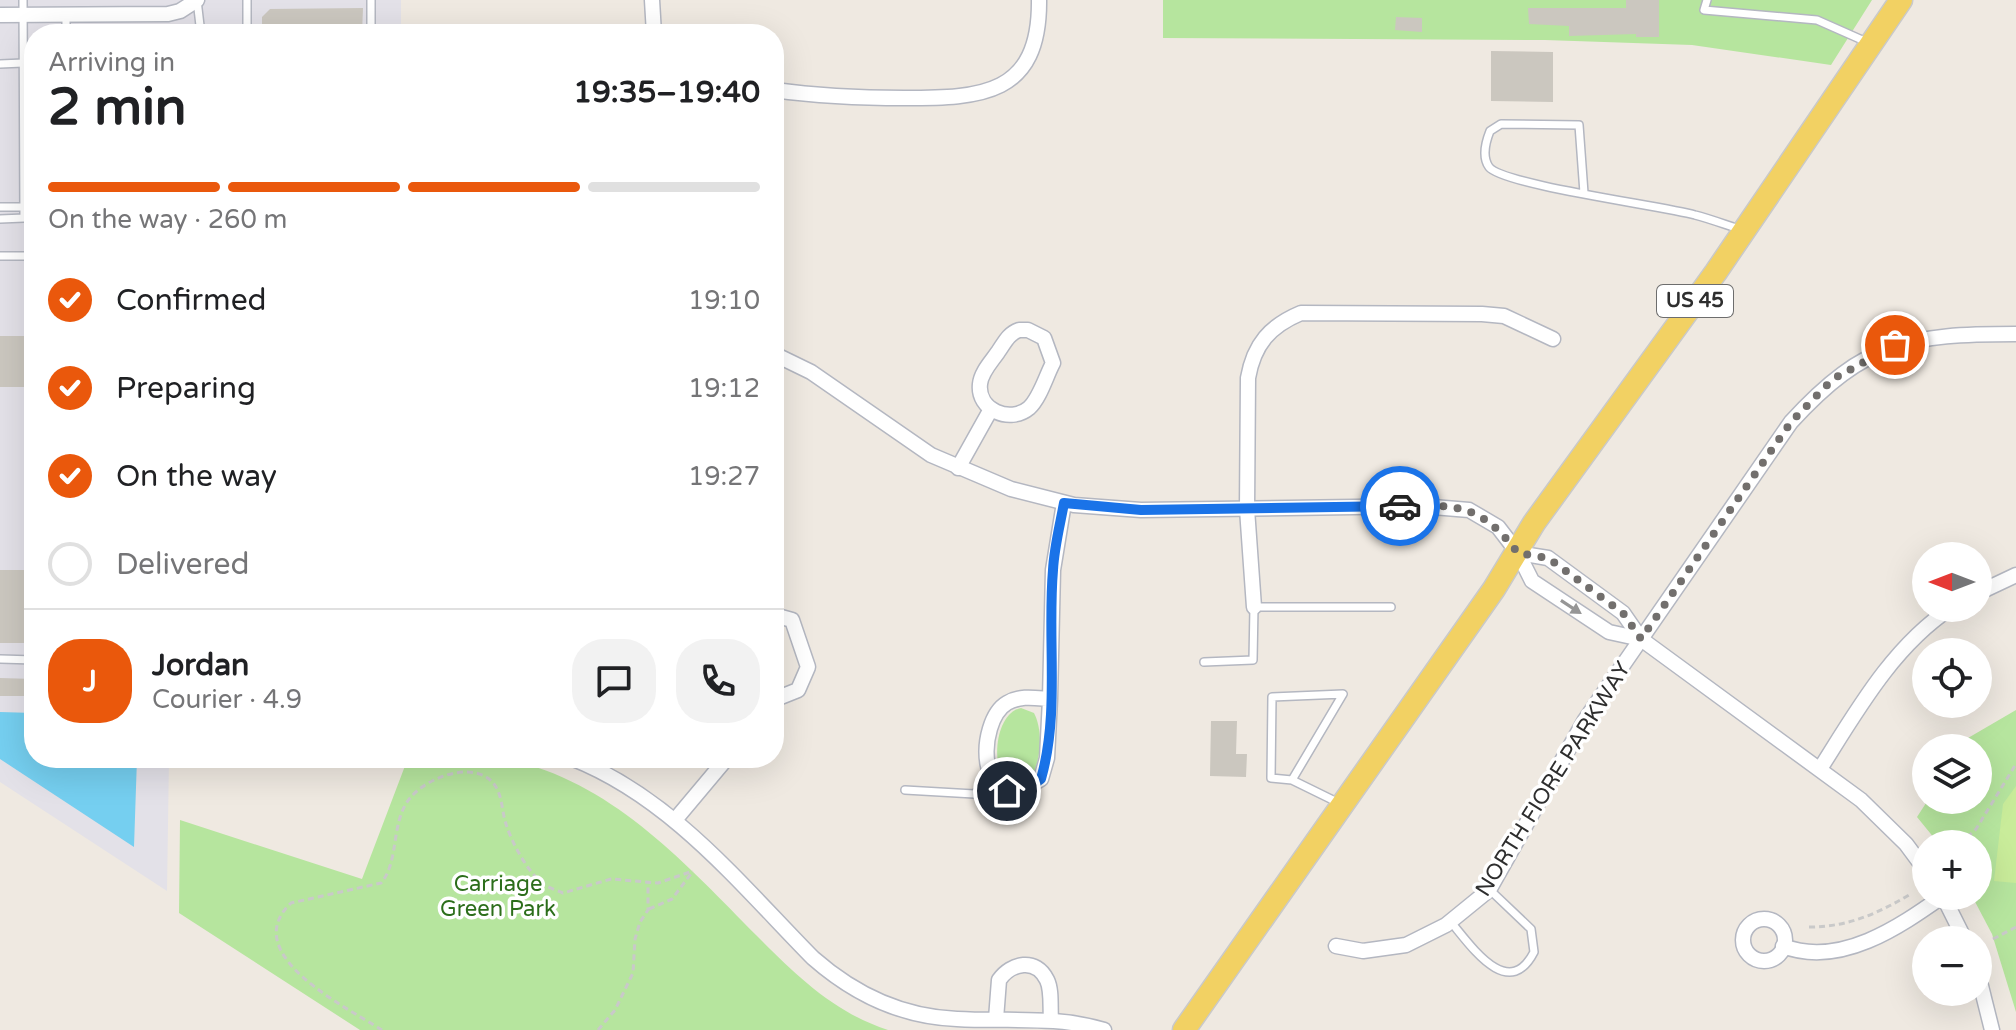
<!DOCTYPE html>
<html lang="en">
<head>
<meta charset="utf-8">
<style>
  body { margin:0; font-family:"Varela Round",sans-serif; background:#f2f2f2; color:#202124; height:100vh; display:flex; flex-direction:column; font-size:30px; white-space:nowrap }
  * { box-sizing:border-box; margin:0 }
  p { font-size:26px; color:#757577 }
  .icon { flex:none; width:44px; height:44px; fill:none; stroke:currentColor; stroke-width:2; stroke-linecap:round; stroke-linejoin:round }
  .map { position:relative; flex:1; overflow:hidden }
  .sheet { position:absolute; left:24px; top:24px; width:760px; height:744px; display:flex; flex-direction:column; background:#fff; border-radius:32px; box-shadow:0 8px 32px #0002 }
  .sheet>* { flex:none }
  .needle { width:52px; rotate:270deg }
  .buttons { position:absolute; left:1912px; top:542px; display:grid; gap:16px }
  .buttons a { display:grid; place-items:center; width:80px; height:80px; border-radius:50%; background:#fff; box-shadow:0 8px 32px #0002; font-size:40px }
  .pin { position:absolute; display:grid; place-items:center; width:68px; height:68px; color:#fff; margin:-34px; border:4px solid #fff; border-radius:50%; box-shadow:0 2px 8px #0007 }
  .courier { position:absolute; display:grid; place-items:center; width:80px; height:80px; margin:-40px; border:6px solid #1a73e8; border-radius:50%; background:#fff; color:#222; box-shadow:0 2px 10px #0007 }
  .summary em { font-style:normal; font-weight:800 }
  .summary div { display:flex; flex-direction:column-reverse }
  .summary { display:flex; align-items:center; justify-content:space-between; height:136px; padding:0 24px }
  h1 { font-size:52px; font-weight:800; line-height:60px }
  .bar { display:grid; grid-template-columns:repeat(4,1fr); gap:12px 8px; align-content:center; height:96px; padding:0 24px }
  .bar i { height:10px; border-radius:6px; background:#e0e0e0 }
  .bar .current { background:#ea580c }
  .bar p { grid-column:span 4 }
  .line { display:flex; align-items:center; gap:20px; padding:0 24px; border-top:2px solid #e0e0e0 }
  .line div { flex:1 }
  .round { display:grid; place-items:center; flex:none; width:84px; height:84px; border-radius:32px; background:#f2f2f2 }
  ol { padding:0 24px; list-style:none }
  li { display:flex; align-items:center; gap:24px; height:88px }
  li p { margin-inline-start:auto }
  li .icon { padding:8px; border-radius:50%; background:#ea580c; color:#fff; stroke-width:4 }
  li:last-child { color:#757577 }
  li i { width:44px; height:44px; border:4px solid #e0e0e0; border-radius:50% }
  .map>svg:first-child { display:block }
</style>
</head>
<body>
<div class="map">
<svg width="2016" height="1030" viewBox="0 0 2016 1030">
  <rect width="100%" height="100%" fill="#efe9e1"/>
  <!-- industrial -->
  <polygon fill="#e3e1e8" points="0,0 401,0 401,34 34,34 34,758 169,758 167,891 0,782"/>
  <!-- green -->
  <g fill="#b6e59e">
    <polygon points="1163,0 1872,0 1831,65 1692,45 1545,40 1163,38"/>
    <path d="M1021,708L1034,713C1044,732 1041,767 1027,784L1006,781C990,764 996,713 1021,708Z"/>
    <polygon points="2016,710 2016,1012 1992,934 1972,896 1978,896 1978,844 1939,844 1917,817 1928,800 1978,800 1978,748 1961,748 1968,738"/>
    <path d="M408,758C437,758 470,754 499,758C607,776 684,862 756,935C796,975 833,1012 888,1030H360L179,913L180,820L362,879Z"/>
  </g>
  <!-- pitch -->
  <polygon fill="#c9ec9a" points="2016,786 2016,883 1994,881 2003,804"/>
  <!-- water -->
  <polygon fill="#75cff0" points="0,712 34,713 34,758 137,758 134,847 0,759"/>
  <!-- building -->
  <g fill="#cbc7bf">
    <polygon points="1626,0 1659,0 1659,37 1636,37 1636,34 1569,36 1569,26 1529,24 1528,8 1626,8"/>
    <polygon points="363,8 362,34 262,34 262,17 270,9"/>
    <polygon points="1396,17 1422,18 1422,32 1395,30"/>
    <polygon points="1491,51 1553,52 1553,102 1491,101"/>
    <rect x="0" y="336" width="34" height="51"/>
    <rect x="0" y="570" width="30" height="73"/>
    <polygon points="0,678 34,679 34,696 0,696"/>
    <polygon points="1211,721 1237,721 1236,754 1247,754 1246,777 1210,776"/>
  </g>
  <g fill="none" stroke-linecap="round" stroke-linejoin="round">
    <!-- service casing -->
    <g stroke="#b4b7c1" stroke-width="10">
      <g id="service">
        <polyline points="197,0 201,34"/>
        <polyline points="371,0 371,34"/>
        <polyline points="1707,0 1704,10 1817,20 1869,43"/>
        <polyline points="66,15 66,34"/>
        <polyline points="247,34 247,0"/>
        <polyline points="0,64 23,63"/>
        <path d="M1584,193L1579,125L1501,124L1490,131C1486,141 1482,157 1489,167C1503,185 1663,206 1695,215C1711,219 1726,225 1742,230"/>
        <polyline points="0,207 25,207"/>
        <polyline points="0,219 24,218 23,0"/>
        <polyline points="0,256 34,256"/>
        <polyline points="0,659 34,660"/>
        <polyline points="1204,662 1253,660 1254,607 1391,607"/>
        <polyline points="1292,780 1343,694 1272,697 1271,778 1292,780 1341,804"/>
        <polyline points="905,790 974,794 993,779"/>
        <path d="M1450,921C1469,943 1508,1003 1534,952L1531,929L1490,890"/>
      </g>
    </g>
    <!-- minor casing -->
    <g stroke="#b4b7c1" stroke-width="17">
      <g id="minor">
        <polyline points="652,0 654,34"/>
        <polyline points="0,15 168,14 180,11 197,0"/>
        <path d="M774,90C818,96 859,98 904,98C981,98 1040,96 1039,0"/>
        <path d="M1019,330H1028L1044,338L1053,363C1046,376 1040,398 1029,408C1010,424 977,410 980,384C981,372 992,361 998,352C1005,342 1008,334 1019,330Z"/>
        <polyline points="774,354 811,372 931,455 1011,489 1074,505 1141,510 1421,506 1469,510 1498,527 1518,553 1532,581 1609,632 1641,639"/>
        <polyline points="958,468 991,409"/>
        <polyline points="1518,553 1548,558 1623,613 1641,639 1861,800 1906,844 1926,871"/>
        <polyline points="1978,593 2016,575"/>
        <path d="M1254,607L1247,509L1248,378C1254,344 1270,326 1301,313L1482,314L1504,316L1553,339"/>
        <polyline points="774,615 792,620 808,667 798,690 778,698 774,696"/>
        <path d="M1050,699L1047,758L1041,779C975,823 976,721 1007,703C1021,695 1035,698 1050,699L1053,570L1064,503"/>
        <path d="M571,758C671,797 740,884 813,958C854,994 902,1017 957,1019C1007,1022 1055,1015 1104,1030"/>
        <path d="M1820,769C1856,712 1893,646 1951,608"/>
        <polyline points="675,820 727,758"/>
        <polyline points="1943,896 1965,940"/>
        <circle cx="1764" cy="940" r="21"/>
        <path d="M1336,946L1363,951L1406,945L1446,925L1489,890L1585,720L1791,422C1865,341 1910,334 2016,334"/>
        <path d="M1783,946C1840,968 1899,927 1943,896"/>
        <polyline points="1978,974 1992,1030"/>
        <path d="M996,1019L999,980C1011,963 1036,957 1047,980C1052,990 1050,1007 1051,1019"/>
      </g>
    </g>
    <!-- primary casing -->
    <g stroke="#c9c9c9" stroke-width="25">
      <polyline id="primary" points="1184,1030 1494,589 1534,523 1716,272 1901,0"/>
    </g>
    <!-- path -->
    <g stroke="#c9c9c9" stroke-width="3" stroke-dasharray="6 4" stroke-linecap="butt">
      <polyline points="1960,844 1976,829 2016,764"/>
      <polyline points="649,909 672,899 693,871"/>
      <path d="M1809,927C1847,927 1877,914 1909,895"/>
      <polyline points="1993,939 2016,927"/>
      <path d="M382,1030C346,1007 237,954 291,903L381,883C400,861 390,820 411,797C426,779 467,762 489,779C503,790 501,809 506,824C512,843 526,869 541,882C546,887 556,890 563,893L611,879L658,883L693,871"/>
      <polyline points="598,1030 615,1010 633,973 635,939 640,922 648,910 648,882"/>
    </g>
    <!-- service -->
    <use href="#service" stroke="#fff" stroke-width="7"/>
    <!-- minor -->
    <use href="#minor" stroke="#fff" stroke-width="14"/>
    <!-- primary -->
    <use href="#primary" stroke="#f2d163" stroke-width="22"/>
  </g>
  <!-- one-way arrows -->
  <defs><path id="oneway-solid" d="M-6-.8H1V-3.2L6.5 0L1 3.2V.8H-6Z" transform="scale(2)"/></defs>
  <use fill="#969696" href="#oneway-solid" transform="translate(1571 607) rotate(33)"/>
  <g fill="none" stroke-linecap="round" stroke-linejoin="round">
    <!-- done -->
    <path stroke="#726f6d" stroke-width="8" stroke-dasharray="0 14.4" d="M1400,506C1459,505 1480,504 1518,553L1548,558L1623,613L1641,639L1791,422L1833,379L1895,345"/>
    <!-- route -->
    <path stroke="#1a73e8" stroke-width="10" d="M1007,791H1024L1041,779C1060,712 1047,639 1053,570C1054,548 1060,525 1064,503L1141,510L1400,506"/>
  </g>
  <g text-anchor="middle" dominant-baseline="central" stroke-width="7" stroke-linejoin="round" paint-order="stroke">
    <!-- shield labels -->
    <rect fill="#fff" stroke="#6d6d6d" stroke-width="2" x="1657" y="285" width="76" height="32" rx="6"/>
    <g font-size="20" font-weight="bold" fill="#2e2e2e">
      <text x="1695" y="301">US 45</text>
    </g>
    <!-- street labels -->
    <g font-size="22" fill="#2e2e2e" stroke="#fff">
      <text transform="translate(1553 779) rotate(-58)">NORTH FIORE PARKWAY</text>
    </g>
    <!-- park labels -->
    <g font-size="22" fill="#2c6e1b" stroke="#fff">
      <text x="498" y="884">Carriage<tspan x="498" dy="25">Green Park</tspan></text>
    </g>
  </g>
</svg>
<div class="buttons">
<a><svg class="needle" viewBox="-14 -14 28 28"><path d="M0-13l5 13h-10z" fill="#e53935"/><path d="M0 13l5-13h-10z" fill="#757577"/></svg></a>
<a><svg class="icon" aria-label="locate" viewBox="0 0 24 24"><circle cx="12" cy="12" r="6"/><path d="M12 2v4M12 18v4M2 12h4M18 12h4"/></svg></a>
<a><svg class="icon" aria-label="layers" viewBox="0 0 24 24"><path d="M12 4l9 5-9 5-9-5zM3 14l9 5 9-5"/></svg></a>
<a>+</a>
<a>−</a>
</div>
<div class="pin" style="left:1895px;top:345px;background:#ea580c"><svg class="icon" aria-label="bag" viewBox="0 0 24 24"><path d="M5 8h14l-1 12H6zM9 8a3 3 0 0 1 6 0"/></svg></div>
<div class="pin" style="left:1007px;top:791px;background:#1f2937"><svg class="icon" aria-label="home" viewBox="0 0 24 24"><path d="M3 11l9-7 9 7M6 9v11h12V9"/></svg></div>
<div class="courier" style="left:1400px;top:506px"><svg class="icon" aria-label="car" viewBox="0 0 24 24"><path d="M5 17H2v-5l4-1 3-4h7l3 4 3 1v5h-3M9 17h6M6 11h13"/><circle cx="7" cy="17" r="2"/><circle cx="17" cy="17" r="2"/></svg></div>
<section class="sheet">
<div class="summary"><div><h1>2 min</h1><p>Arriving in</p></div><em>19:35–19:40</em></div>
<div class="bar"><i class="current"></i><i class="current"></i><i class="current"></i><i></i><p>On the way · 260 m</p></div>
<ol>
<li><svg class="icon" aria-label="check" viewBox="0 0 24 24"><path d="M5 12l5 5 9-10"/></svg>Confirmed<p>19:10</p></li>
<li><svg class="icon" aria-label="check" viewBox="0 0 24 24"><path d="M5 12l5 5 9-10"/></svg>Preparing<p>19:12</p></li>
<li><svg class="icon" aria-label="check" viewBox="0 0 24 24"><path d="M5 12l5 5 9-10"/></svg>On the way<p>19:27</p></li>
<li><i></i>Delivered</li>
</ol>
<div class="line" style="height:144px"><b class="round" style="background:#ea580c;color:#fff">J</b><div><b>Jordan</b><p>Courier · 4.9</p></div><a class="round"><svg class="icon" aria-label="chat" viewBox="0 0 24 24"><path d="M4 5h16v11H9l-5 4z"/></svg></a><a class="round"><svg class="icon" aria-label="phone" viewBox="0 0 24 24"><path d="M5 4h4l2 5-3 2q2 4 5 5l2-3 5 2v4C11 20 4 13 5 4z"/></svg></a></div>
</section>
</div>
</body>
</html>
